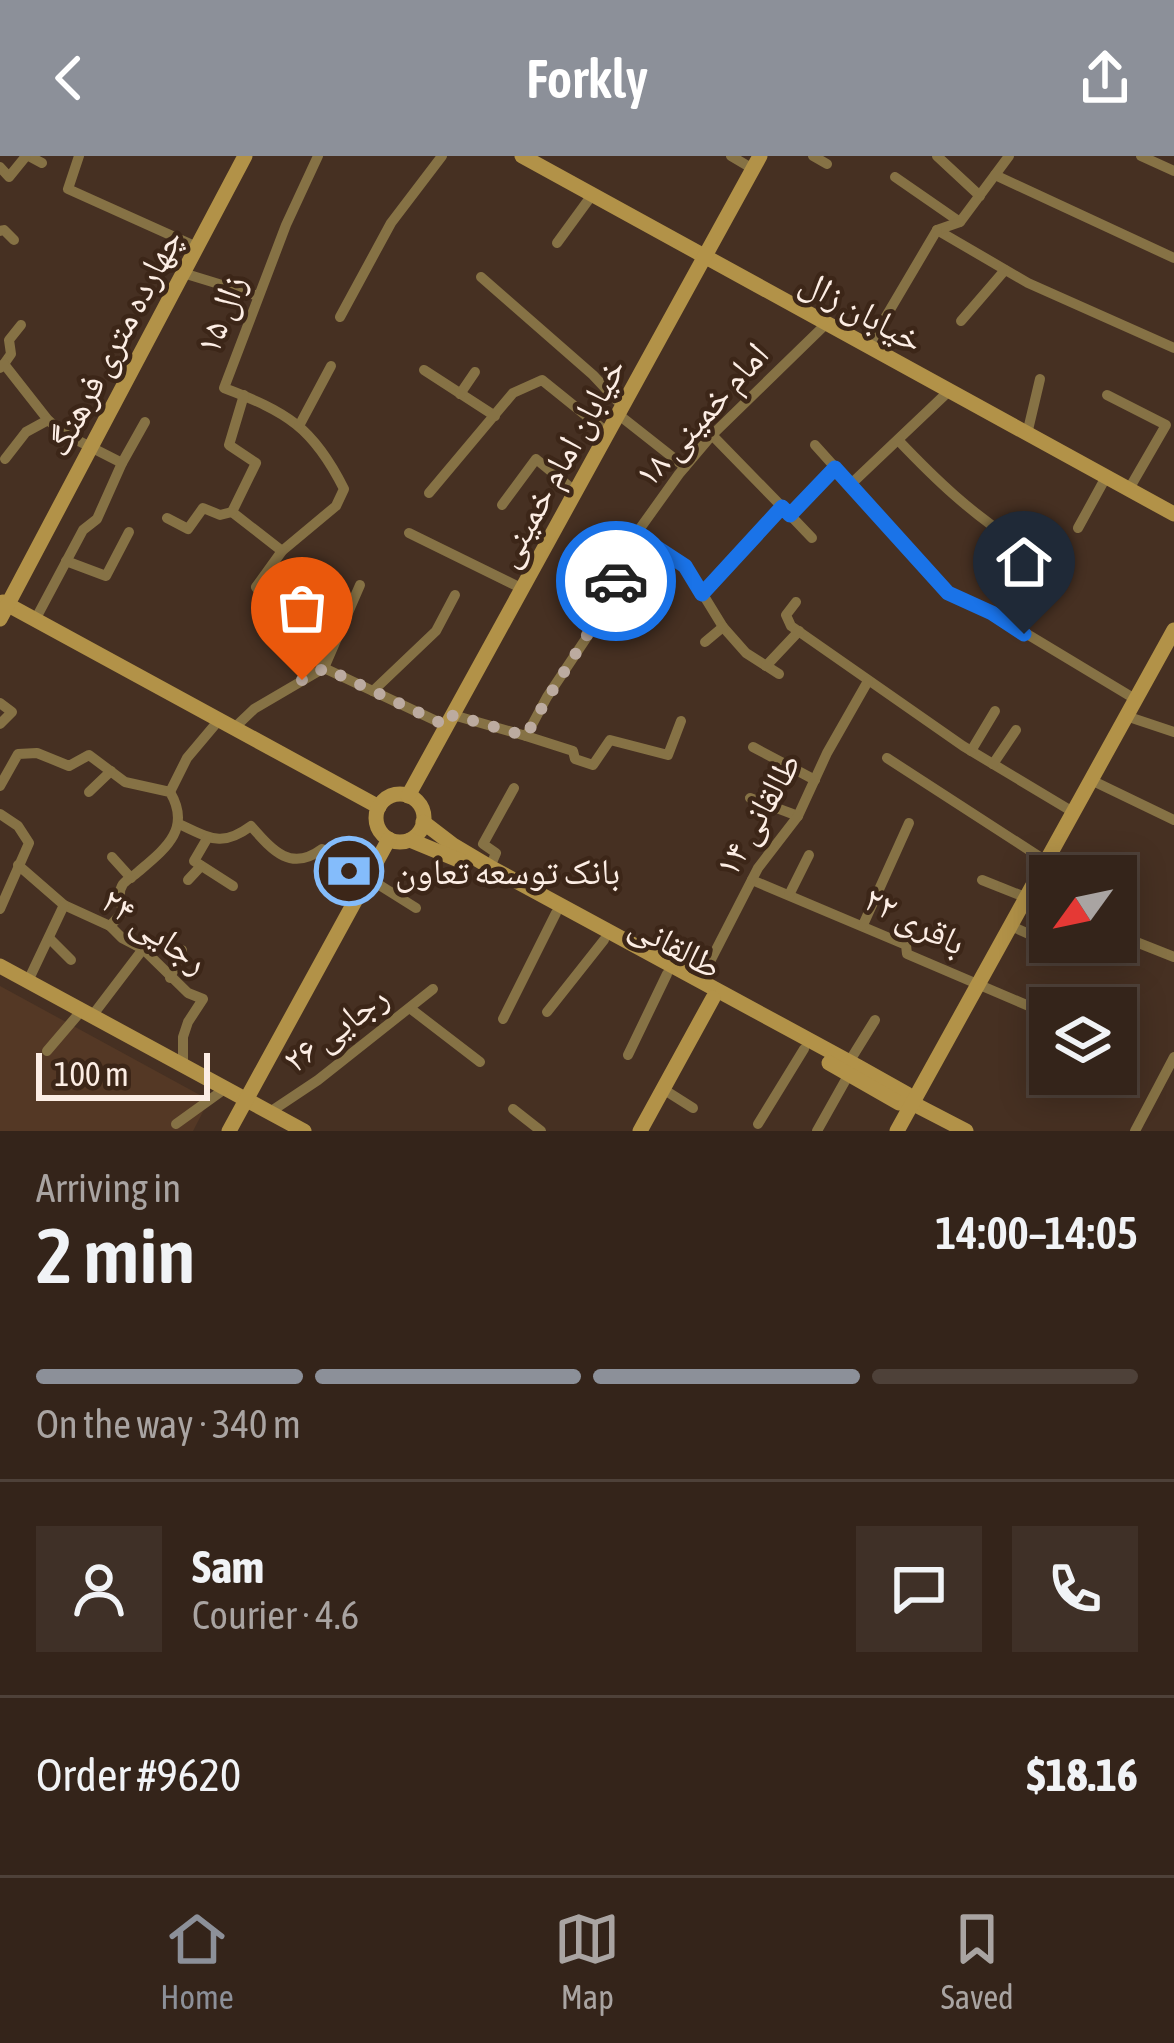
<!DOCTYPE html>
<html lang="en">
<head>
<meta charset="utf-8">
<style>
  body { margin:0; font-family:"Asap Condensed","Noto Naskh Arabic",sans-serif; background:#3f3027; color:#f1f3f6; height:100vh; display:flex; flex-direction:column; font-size:45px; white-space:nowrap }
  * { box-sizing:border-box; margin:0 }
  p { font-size:39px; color:#a9a4a2 }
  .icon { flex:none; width:66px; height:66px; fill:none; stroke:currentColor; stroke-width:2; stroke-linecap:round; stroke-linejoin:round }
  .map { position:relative; height:975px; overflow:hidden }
  .details { display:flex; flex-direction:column; background:#34241a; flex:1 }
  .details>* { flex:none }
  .needle { width:78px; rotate:237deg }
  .tools { position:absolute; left:1029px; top:699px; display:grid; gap:24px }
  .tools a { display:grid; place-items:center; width:108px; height:108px; border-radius:0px; background:#34241a; box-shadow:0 6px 30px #0003,0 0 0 3px #4e4139; font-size:60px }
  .scale { position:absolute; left:36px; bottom:30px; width:174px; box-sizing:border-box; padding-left:12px; border:6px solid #fcede4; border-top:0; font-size:33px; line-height:42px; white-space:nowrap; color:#fcede4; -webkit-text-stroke:9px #3c2618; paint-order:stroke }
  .pin { position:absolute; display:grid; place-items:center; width:102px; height:102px; color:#fff; margin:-123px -51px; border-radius:50% 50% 50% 0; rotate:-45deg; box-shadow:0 0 12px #0007 }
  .pin .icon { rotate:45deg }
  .courier { position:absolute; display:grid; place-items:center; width:120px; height:120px; margin:-60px; border:9px solid #1a73e8; border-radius:50%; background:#fff; color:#222; box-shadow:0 3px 15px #0007 }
  .summary em { font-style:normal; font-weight:600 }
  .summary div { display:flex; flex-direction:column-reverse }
  .summary { display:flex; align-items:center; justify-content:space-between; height:204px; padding:0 36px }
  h1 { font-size:78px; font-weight:600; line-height:90px }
  .bar { display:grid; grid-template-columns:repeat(4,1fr); gap:18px 12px; align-content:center; height:144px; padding:0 36px }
  .bar i { height:15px; border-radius:9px; background:#4e4139 }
  .bar .on { background:#8c9099 }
  .bar p { grid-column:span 4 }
  .line { display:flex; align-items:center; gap:30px; padding:0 36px; border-top:3px solid #4e4139 }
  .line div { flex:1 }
  .round { display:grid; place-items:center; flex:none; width:126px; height:126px; border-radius:0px; background:#3f3027 }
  header { display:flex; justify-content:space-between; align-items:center; height:156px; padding:0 36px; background:#8c9099; color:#fff; font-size:54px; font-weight:600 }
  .dock { display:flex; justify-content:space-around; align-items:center; height:168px; border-top:3px solid #4e4139; background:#34241a; font-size:33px; color:#a9a4a2 }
  .dock a { display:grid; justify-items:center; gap:6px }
  .dock .on { color:#8c9099 }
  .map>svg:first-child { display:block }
</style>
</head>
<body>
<header><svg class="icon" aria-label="back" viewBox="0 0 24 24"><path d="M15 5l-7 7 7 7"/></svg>Forkly<svg class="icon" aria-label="share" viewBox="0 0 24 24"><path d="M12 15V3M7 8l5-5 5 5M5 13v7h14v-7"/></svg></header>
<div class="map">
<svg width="1174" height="975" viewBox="0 0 1174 975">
  <rect width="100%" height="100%" fill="#463022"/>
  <!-- built -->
  <polygon fill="#543825" points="0,830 209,944 193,975 0,975"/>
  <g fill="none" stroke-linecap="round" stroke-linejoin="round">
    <!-- street -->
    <g stroke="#867245" stroke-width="10">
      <polyline points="29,0 42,7"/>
      <polyline points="79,0 68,33 197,91"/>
      <path d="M318,0L286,69L224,232C287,256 313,271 344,333L336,350L282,395L256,431L278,462L324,512L447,570"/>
      <polyline points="731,0 753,13"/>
      <polyline points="813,0 827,8"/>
      <polyline points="937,0 980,40"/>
      <polyline points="1141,0 1174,15"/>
      <polyline points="0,11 9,21 26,0"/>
      <polyline points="995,19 1174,102"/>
      <polyline points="895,21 960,66"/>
      <polyline points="937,74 1028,127 1174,192"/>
      <polyline points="937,74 960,66 1009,0"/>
      <polyline points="0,75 4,74 14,84"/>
      <polyline points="557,87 592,39"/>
      <polyline points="183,117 258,140"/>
      <polyline points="481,121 593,219 623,251"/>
      <polyline points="340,161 391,67 442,0"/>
      <polyline points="961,165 1005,114"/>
      <polyline points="868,191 937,74"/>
      <polyline points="4,208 11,198 9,184 21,169"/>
      <polyline points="0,212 4,208 48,264 63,277 122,307"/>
      <polyline points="424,214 495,260"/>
      <polyline points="460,238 475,216"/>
      <polyline points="244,239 229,289 256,307 232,356 282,395"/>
      <polyline points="1107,239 1166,269 1129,333"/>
      <polyline points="619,259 685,311"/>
      <polyline points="299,270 331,210"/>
      <polyline points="1027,278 1040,223"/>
      <polyline points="712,279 790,359 835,312"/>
      <path d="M898,284C938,326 971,357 1020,389"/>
      <polyline points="815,289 948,437 992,457 1135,543"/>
      <polyline points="5,303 26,276 48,264"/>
      <polyline points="850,329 949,235"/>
      <polyline points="429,337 513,237 542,224 609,278"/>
      <polyline points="502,349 536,303 576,336"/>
      <polyline points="790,359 812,382"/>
      <polyline points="167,362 188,373 203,352 220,359 232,356"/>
      <polyline points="1078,372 1106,321"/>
      <polyline points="409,377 523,433"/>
      <polyline points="636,378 685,409 723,471 746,497 779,518"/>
      <polyline points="66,405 106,420 129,376"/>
      <polyline points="573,433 606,446"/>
      <polyline points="702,438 782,351"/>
      <polyline points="796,446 786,459 791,470 963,590 1073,656"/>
      <polyline points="35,464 83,374 97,363 122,307 145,266"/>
      <polyline points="705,486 723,471"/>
      <polyline points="766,510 799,475"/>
      <polyline points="324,512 360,429"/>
      <polyline points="373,535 436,475 455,439"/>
      <polyline points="0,547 12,556 0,568"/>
      <polyline points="453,559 526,580 547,541 593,472 636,378 679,318 712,279 826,168"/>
      <polyline points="1126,560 1174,576"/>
      <polyline points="234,572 254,553 324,512"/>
      <polyline points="526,580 573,595 575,603 593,609 610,584 668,599 681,565"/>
      <polyline points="753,591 815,624"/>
      <polyline points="971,595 995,555"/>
      <polyline points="887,602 1046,705"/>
      <polyline points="993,608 1016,574"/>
      <polyline points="1091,624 1174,664"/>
      <path d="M0,630L18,598L37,597L69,610L89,599L125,626L170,636C192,673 165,693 138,716C134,720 127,723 123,728C117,737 121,747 123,756L110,770"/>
      <polyline points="89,636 111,615"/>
      <polyline points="170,636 187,602 219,564"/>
      <polyline points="750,642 798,660"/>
      <polyline points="0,658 18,670 29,687 0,753"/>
      <path d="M179,668C210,682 221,692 251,670C273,695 291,716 322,693L416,752"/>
      <polyline points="208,681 194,705 233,730"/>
      <polyline points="112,701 131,722"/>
      <polyline points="18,709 64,749 110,770 122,782 143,793 188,837 203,843 188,866 183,881 183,909"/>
      <polyline points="490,711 496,697 483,688 514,632"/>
      <polyline points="188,724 201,710"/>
      <polyline points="752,724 906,789 907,798 1050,859"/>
      <polyline points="982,724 1050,751"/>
      <polyline points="789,739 809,699"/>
      <polyline points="863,769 909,667"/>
      <polyline points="1011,770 1069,796"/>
      <polyline points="1116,778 1174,801"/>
      <polyline points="49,782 71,804"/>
      <polyline points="170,822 182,794"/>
      <polyline points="28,825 64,749"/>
      <polyline points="700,825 758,712 798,660 827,597 868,525"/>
      <polyline points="411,853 480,906"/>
      <polyline points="547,856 604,784"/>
      <polyline points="92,860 143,793"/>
      <polyline points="503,863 556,757"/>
      <polyline points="47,895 82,854"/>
      <polyline points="628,899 667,818"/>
      <polyline points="849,906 875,864"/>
      <polyline points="663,933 693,952"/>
      <polyline points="513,953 541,975"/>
      <polyline points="270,956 318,924 433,833"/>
      <polyline points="176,968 226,932"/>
      <polyline points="758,968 804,893"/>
      <polyline points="817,975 849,918"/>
      <polyline points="1135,975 1174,901"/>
    </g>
    <!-- secondary -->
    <g stroke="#b29248" stroke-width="15">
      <polyline points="522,0 1174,358"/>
      <polyline points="3,446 379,651"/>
      <polyline points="0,463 245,0"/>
      <circle cx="400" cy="662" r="24"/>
      <polyline points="408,640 760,0"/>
      <polyline points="423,666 453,689 490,711 859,911 907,938 912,947 966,975"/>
      <polyline points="410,684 461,705"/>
      <polyline points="0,810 304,975"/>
      <polyline points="829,907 899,947 912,947"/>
      <polyline points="229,975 389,683"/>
      <polyline points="640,975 713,842"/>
      <polyline points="897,975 1174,474"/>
    </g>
  </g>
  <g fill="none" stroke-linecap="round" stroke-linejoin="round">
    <!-- done -->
    <path stroke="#bcaba0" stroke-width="12" stroke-dasharray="0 21.6" d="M302,524L325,512L447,570L453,559L526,580C554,527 591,480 616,425"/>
    <!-- route -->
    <polyline stroke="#1a73e8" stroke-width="15" points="616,425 636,378 685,410 702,438 782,351 790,359 835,312 948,437 992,457 1024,478"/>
  </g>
  <!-- icons -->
  <defs>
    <g id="bank-ring" transform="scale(3.45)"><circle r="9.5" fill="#3c2618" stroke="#84bcfb" stroke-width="1.5"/><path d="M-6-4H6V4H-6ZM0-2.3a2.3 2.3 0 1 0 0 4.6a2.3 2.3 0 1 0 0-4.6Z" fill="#84bcfb"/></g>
  </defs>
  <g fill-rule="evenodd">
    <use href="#bank-ring" x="349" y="715"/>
  </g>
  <g text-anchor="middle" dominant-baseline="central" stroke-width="9" stroke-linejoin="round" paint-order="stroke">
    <!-- street labels -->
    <g font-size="36" fill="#fcede4" stroke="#3c2618">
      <text transform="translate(862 154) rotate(29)">خیابان زال</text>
      <text transform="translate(220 158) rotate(-69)">زال ۱۵</text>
      <text transform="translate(113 186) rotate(-62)">چهارده متری فرهنگ</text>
      <text transform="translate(701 258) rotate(-48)">امام خمینی ۱۸</text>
      <text transform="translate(559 306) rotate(-61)">خیابان امام خمینی</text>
      <text transform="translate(757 658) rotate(-60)">طالقانی ۱۴</text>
      <text transform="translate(915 764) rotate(27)">باقری ۲۲</text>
      <text transform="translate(155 774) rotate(35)">رجایی ۲۴</text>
      <text transform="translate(676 789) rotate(29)">طالقانی</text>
      <text transform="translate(335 872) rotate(-37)">رجایی ۲۶</text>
    </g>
    <!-- poi labels -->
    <g font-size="36" fill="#fcede4" stroke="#3c2618" text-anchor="start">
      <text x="395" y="715">بانک توسعه تعاون</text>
    </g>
  </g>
</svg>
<div class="tools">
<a><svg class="needle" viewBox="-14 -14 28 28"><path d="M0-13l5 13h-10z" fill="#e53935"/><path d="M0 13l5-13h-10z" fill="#a9a4a2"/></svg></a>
<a><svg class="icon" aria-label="layers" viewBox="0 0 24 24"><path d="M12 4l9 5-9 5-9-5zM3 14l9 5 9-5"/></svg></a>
</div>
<div class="scale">100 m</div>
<div class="pin" style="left:302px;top:524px;background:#ea580c"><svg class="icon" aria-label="bag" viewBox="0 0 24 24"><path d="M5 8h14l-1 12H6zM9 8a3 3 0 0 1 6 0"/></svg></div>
<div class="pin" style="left:1024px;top:478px;background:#1f2937"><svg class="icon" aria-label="home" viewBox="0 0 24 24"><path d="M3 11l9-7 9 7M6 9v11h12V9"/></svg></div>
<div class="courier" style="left:616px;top:425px"><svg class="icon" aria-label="car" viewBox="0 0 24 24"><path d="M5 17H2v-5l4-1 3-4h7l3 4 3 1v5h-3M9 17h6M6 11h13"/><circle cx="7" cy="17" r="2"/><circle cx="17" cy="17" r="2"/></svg></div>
</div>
<section class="details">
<div class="summary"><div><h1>2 min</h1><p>Arriving in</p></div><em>14:00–14:05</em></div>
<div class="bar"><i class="on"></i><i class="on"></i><i class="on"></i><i></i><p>On the way · 340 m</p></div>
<div class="line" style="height:216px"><a class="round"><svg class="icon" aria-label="person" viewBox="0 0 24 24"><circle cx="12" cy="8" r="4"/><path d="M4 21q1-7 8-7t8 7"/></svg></a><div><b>Sam</b><p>Courier · 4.6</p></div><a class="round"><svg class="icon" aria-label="chat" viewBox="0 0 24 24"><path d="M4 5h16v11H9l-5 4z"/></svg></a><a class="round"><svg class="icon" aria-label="phone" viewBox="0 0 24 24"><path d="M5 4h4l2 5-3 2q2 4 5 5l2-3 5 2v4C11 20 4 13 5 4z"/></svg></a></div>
<div class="line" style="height:156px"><div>Order #9620</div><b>$18.16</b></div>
</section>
<nav class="dock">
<a class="on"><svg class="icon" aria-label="home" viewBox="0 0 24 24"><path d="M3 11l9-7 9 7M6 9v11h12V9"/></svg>Home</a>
<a><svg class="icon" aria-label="map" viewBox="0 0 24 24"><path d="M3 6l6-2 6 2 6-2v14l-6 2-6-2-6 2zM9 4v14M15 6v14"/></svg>Map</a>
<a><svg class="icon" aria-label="saved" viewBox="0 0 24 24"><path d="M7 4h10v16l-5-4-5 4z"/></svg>Saved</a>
</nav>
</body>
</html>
